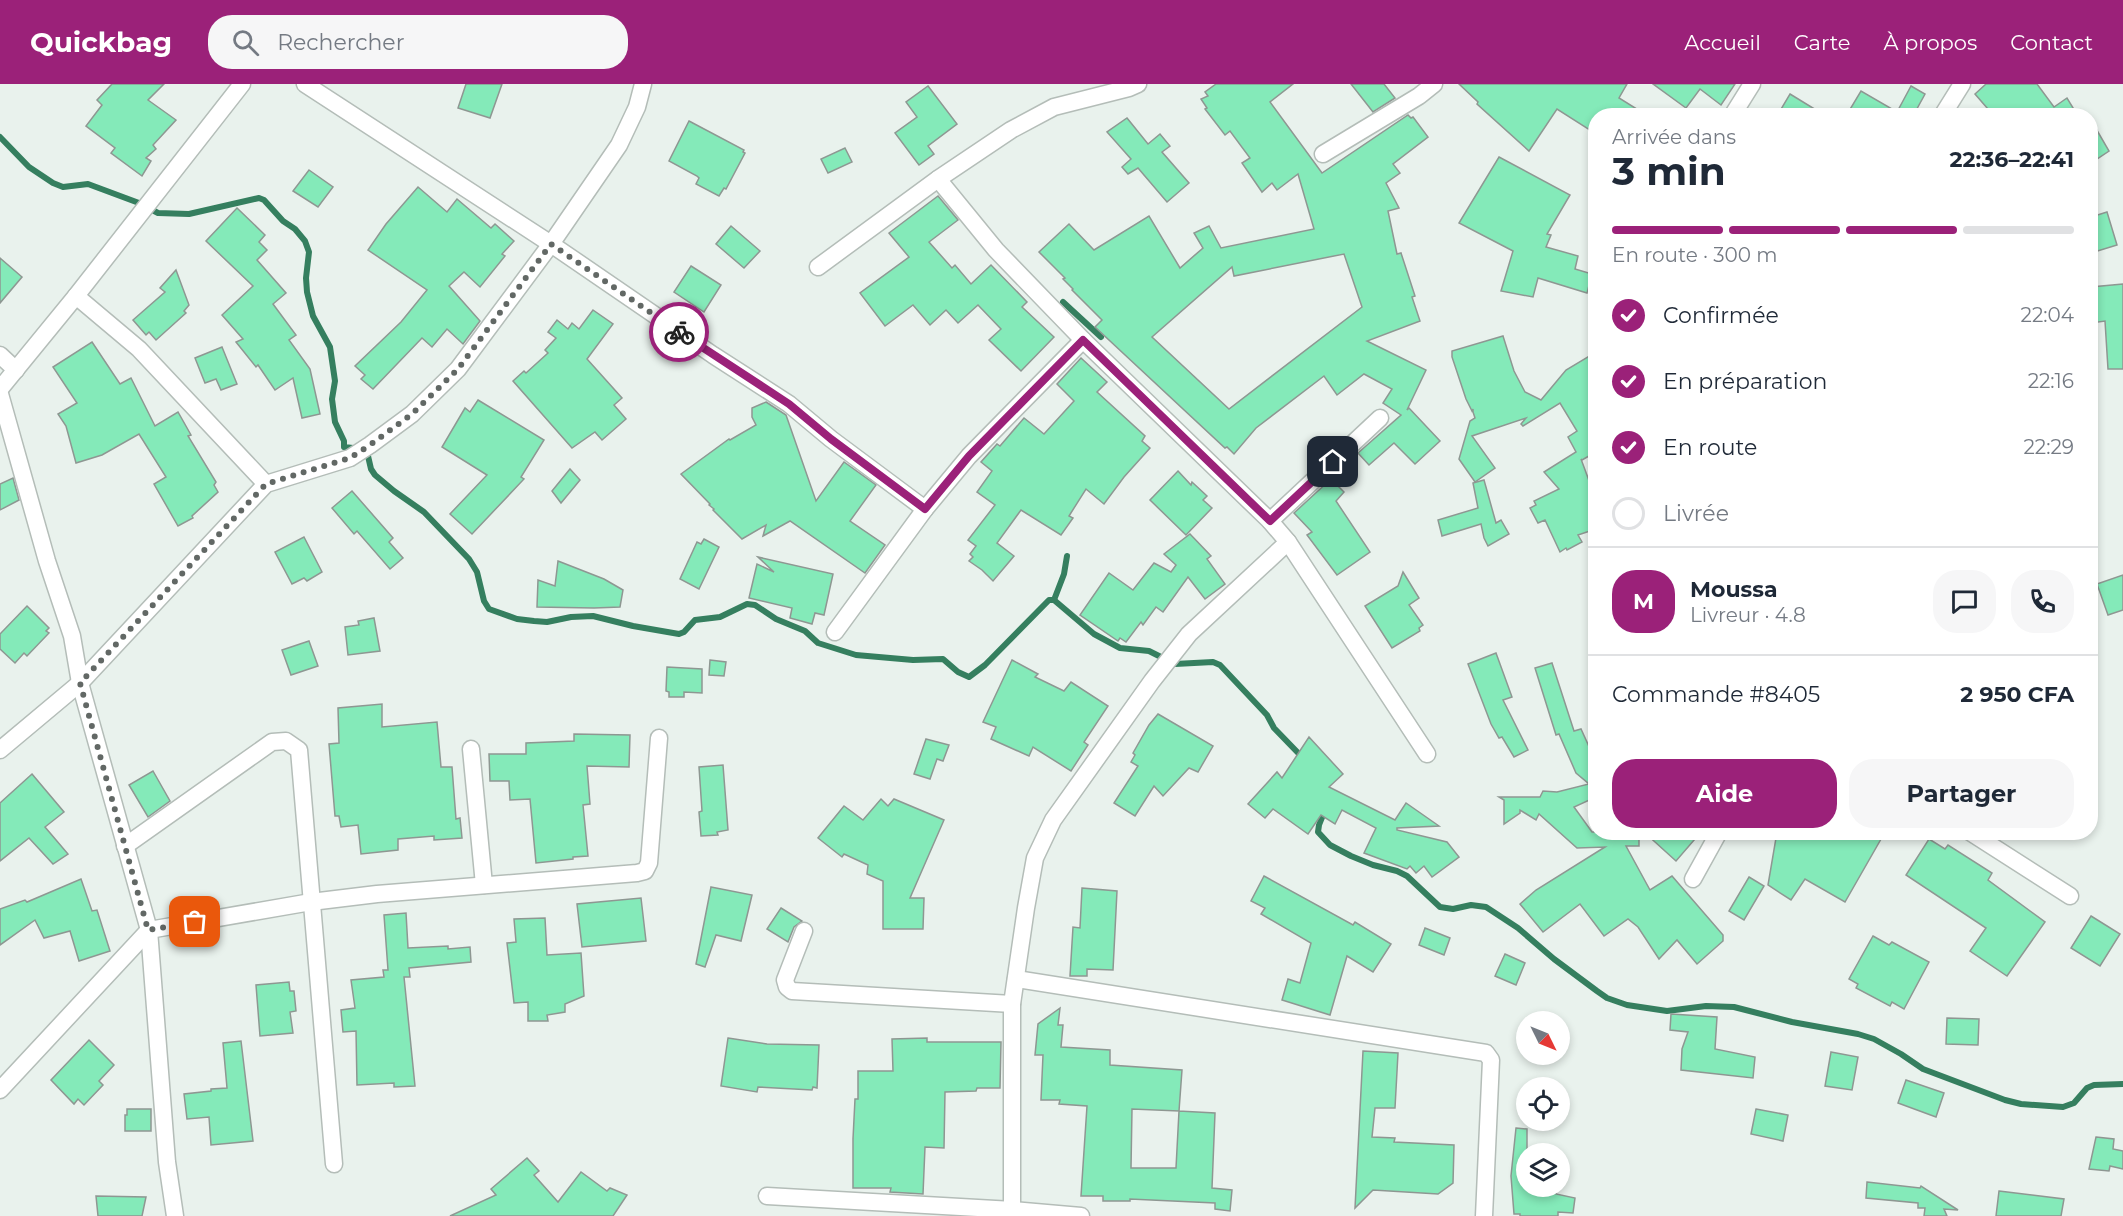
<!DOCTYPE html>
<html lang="fr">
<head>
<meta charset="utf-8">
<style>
  body { margin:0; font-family:Montserrat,sans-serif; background:#f6f6f7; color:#1f2937; height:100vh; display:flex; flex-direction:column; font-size:22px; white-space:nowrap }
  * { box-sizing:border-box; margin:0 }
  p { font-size:20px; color:#747a83 }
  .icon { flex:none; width:33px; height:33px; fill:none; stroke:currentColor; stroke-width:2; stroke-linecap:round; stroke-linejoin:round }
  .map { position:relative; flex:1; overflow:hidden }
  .side { position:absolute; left:1588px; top:24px; width:510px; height:732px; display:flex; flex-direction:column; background:#fff; border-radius:24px; box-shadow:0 3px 9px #0003 }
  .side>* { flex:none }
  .needle { width:39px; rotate:133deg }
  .buttons { position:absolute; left:1516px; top:927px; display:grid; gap:12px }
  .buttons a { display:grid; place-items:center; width:54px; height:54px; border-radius:50%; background:#fff; box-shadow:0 3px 9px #0003; font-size:30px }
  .pin { position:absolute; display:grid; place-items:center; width:51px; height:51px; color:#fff; margin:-26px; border-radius:12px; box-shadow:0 3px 9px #0006 }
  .courier { position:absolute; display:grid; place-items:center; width:60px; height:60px; margin:-30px; border:4px solid #9b2179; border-radius:50%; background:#fff; color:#222; box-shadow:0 2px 8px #0007 }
  .overview em { font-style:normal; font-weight:700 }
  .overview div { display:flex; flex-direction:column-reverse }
  .overview { display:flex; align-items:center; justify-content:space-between; height:102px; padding:0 24px }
  h1 { font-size:39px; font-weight:700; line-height:45px }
  .bar { display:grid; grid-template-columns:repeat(4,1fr); gap:9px 6px; align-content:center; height:72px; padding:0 24px }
  .bar i { height:8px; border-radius:4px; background:#e0e1e3 }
  .bar .on { background:#9b2179 }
  .bar p { grid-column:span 4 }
  .line { display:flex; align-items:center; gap:15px; padding:0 24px; border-top:2px solid #e0e1e3 }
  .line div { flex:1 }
  .round { display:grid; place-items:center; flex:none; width:63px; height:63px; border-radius:24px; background:#f6f6f7 }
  ol { padding:0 24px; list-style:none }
  li { display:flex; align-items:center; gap:18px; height:66px }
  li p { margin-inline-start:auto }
  li .icon { padding:6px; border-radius:50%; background:#9b2179; color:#fff; stroke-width:4 }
  li:last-child { color:#747a83 }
  li i { width:33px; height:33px; border:3px solid #e0e1e3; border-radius:50% }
  .button { display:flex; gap:12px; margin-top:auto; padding:12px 24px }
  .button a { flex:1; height:69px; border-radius:24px; background:#9b2179; color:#fff; font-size:24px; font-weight:700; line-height:69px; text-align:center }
  .button a+a { background:#f6f6f7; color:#1f2937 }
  header { display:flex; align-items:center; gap:36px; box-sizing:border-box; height:84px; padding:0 30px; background:#9b2179; color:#fff }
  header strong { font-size:28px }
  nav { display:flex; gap:33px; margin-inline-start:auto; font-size:21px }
  .search { width:420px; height:54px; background:#f6f6f7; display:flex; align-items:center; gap:15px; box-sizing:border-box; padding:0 21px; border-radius:24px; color:#747a83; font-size:22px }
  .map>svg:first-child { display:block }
</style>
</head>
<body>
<header>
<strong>Quickbag</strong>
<div class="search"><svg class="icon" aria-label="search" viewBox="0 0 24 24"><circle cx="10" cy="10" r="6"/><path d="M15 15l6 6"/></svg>Rechercher</div>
<nav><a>Accueil</a><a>Carte</a><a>À propos</a><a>Contact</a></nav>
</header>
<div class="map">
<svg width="2123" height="1132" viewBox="0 0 2123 1132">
  <rect width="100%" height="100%" fill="#e9f2ed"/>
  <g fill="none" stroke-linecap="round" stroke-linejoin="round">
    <!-- stream -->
    <g stroke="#357f5f" stroke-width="6">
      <polyline points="0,53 29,83 53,99 63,103 88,100 139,119 158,129 189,130 259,114 264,116 283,137 295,145 305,157 309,168 306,194 307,208 313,232 330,263 335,297 332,315 335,338 344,357 344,363 362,365 368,372 371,385 375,391 394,407 424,428 469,475 477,488 484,517 489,525 517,535 534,537 547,538 571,533 593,532 633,542 679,550 684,548 695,536 720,533 747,520 755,521 776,535 805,547 818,559 856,571 913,576 943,575 958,588 969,593 985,581 1049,516 1054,516"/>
      <polyline points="1063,218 1101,253"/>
      <polyline points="1054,516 1094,550 1120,564 1149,567 1175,580 1213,578 1220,581 1267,631 1274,644 1303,674"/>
      <polyline points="1054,516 1064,490 1067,472"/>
      <polyline points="1325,726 1319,741 1318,748 1330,761 1351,772 1373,781 1397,787 1407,792 1440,823 1453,825 1471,821 1486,823 1518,844 1554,875 1597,907 1607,914 1627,921 1667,927 1706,922 1734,923 1792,938 1858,950 1874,955 1901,970 1923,985 2005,1016 2021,1020 2063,1023 2074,1019 2087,1004 2094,1001 2123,1000"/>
    </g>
  </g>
  <!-- building -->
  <g fill="#84eab9" stroke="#8e9792" stroke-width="1.5" fill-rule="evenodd">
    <polygon points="112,0 164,0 148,16 176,36 153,61 156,65 146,74 151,77 142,92 111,69 115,64 86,42 102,21 97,16"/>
    <polygon points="466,0 502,0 490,34 458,24"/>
    <path d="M1216,0H1293L1270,18L1322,89L1408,31L1411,34L1413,33L1428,53L1393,80L1400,89L1386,99L1399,124L1388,127L1397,170L1401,169L1415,212L1412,213L1420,237L1367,257L1426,286L1407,326L1409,324L1440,357L1415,380L1394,359L1369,381L1358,369L1401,331L1383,319L1392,305L1364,290L1337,311L1324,292L1256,344L1234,370L1227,363L1225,364L1095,243L1102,236L1072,206L1073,205L1063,195L1065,194L1039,168L1069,140L1094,166L1149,132L1180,184L1203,164L1194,149L1209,142L1221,164L1314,145L1298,90L1277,106L1272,99L1262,108L1242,79L1250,74L1230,47L1225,51L1205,25L1207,24L1201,15L1208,12L1205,8ZM1344,170L1362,223L1229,325L1152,253L1232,183L1234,192Z"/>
    <polygon points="1351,0 1384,0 1395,14 1373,28"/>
    <polygon points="1459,0 1627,0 1619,14 1648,32 1596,32 1596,50 1557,25 1529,67 1477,20 1478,18"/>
    <polygon points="1653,0 1735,0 1721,21 1700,5 1686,24"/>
    <polygon points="1986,0 2037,0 2054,23 2067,14 2078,32 1994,32 1975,10"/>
    <polygon points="928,2 957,40 928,62 934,70 919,81 895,49 917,33 906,18"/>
    <polygon points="1911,2 1925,10 1913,32 1846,32 1861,7 1897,28"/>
    <polygon points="1790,10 1826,32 1777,32"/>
    <polygon points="1127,34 1148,60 1160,50 1170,62 1162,68 1189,99 1167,118 1138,84 1128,90 1122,83 1131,75 1107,48"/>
    <polygon points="2091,36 2109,67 2091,79"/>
    <polygon points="689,37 744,66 743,68 745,69 726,105 724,104 719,112 696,100 699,94 697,92 669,77"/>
    <polygon points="845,64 852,78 828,89 821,75"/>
    <polygon points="1499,73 1570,111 1547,150 1551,151 1546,163 1578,172 1575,185 1592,190 1587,209 1538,194 1533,213 1501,207 1513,167 1459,139"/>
    <polygon points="309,86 333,103 318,123 293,107"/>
    <polygon points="418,103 447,128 457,115 491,144 495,140 514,157 502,170 505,172 480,203 464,188 449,202 480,237 463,260 447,245 432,263 422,254 373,305 361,295 365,291 355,282 401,238 427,206 368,166 386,140"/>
    <polygon points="938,112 958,136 929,158 952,184 955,181 971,200 991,181 1027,218 1022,223 1054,253 1021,287 989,256 1001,245 978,221 958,239 946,226 930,241 913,221 885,242 860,209 909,173 889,149"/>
    <polygon points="237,124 265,151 259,158 267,166 257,176 286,209 273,220 296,251 289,256 310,285 320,330 302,334 293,294 275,306 258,281 256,283 236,258 243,255 222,231 253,202 206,157"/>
    <polygon points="2107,128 2117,161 2091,169 2091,133"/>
    <polygon points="731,142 760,167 744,184 716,160"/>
    <polygon points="0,174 22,193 0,219"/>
    <polygon points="691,182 721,201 704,228 674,208"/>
    <polygon points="176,186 189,221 184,227 186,229 156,256 149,248 146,251 133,236 165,208 160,204"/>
    <polygon points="2123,200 2123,285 2108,285 2105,237 2091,239 2091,203"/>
    <polygon points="593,226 613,240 587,275 622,314 614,321 626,335 602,356 595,348 572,364 513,297 524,287 526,289 548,269 545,266 556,254 548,248 557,236 568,245 572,239 579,245"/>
    <polygon points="1503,252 1514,287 1525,308 1541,316 1566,286 1596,268 1596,368 1582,376 1581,375 1591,402 1596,400 1596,445 1578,451 1582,458 1567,466 1566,464 1560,468 1545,436 1538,439 1530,424 1536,421 1534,417 1559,405 1544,388 1576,368 1568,353 1577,347 1560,319 1523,342 1521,340 1526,334 1472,352 1495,384 1475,398 1459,375 1470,337 1475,334 1473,328 1473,325 1472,327 1466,315 1452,273 1452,267"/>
    <polygon points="92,258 120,300 131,294 155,342 178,328 191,351 188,352 216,398 214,401 218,408 192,432 193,434 178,442 154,400 166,393 139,350 102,371 76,379 66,342 58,330 77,319 53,283"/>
    <polygon points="222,263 237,300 221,306 216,295 205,299 195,274"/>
    <polygon points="1081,274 1107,298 1097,308 1145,352 1142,357 1150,364 1124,393 1104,420 1086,405 1069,432 1073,434 1061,451 1021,426 997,459 1014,472 993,497 982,486 969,477 973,473 970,470 976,462 968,456 995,421 977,408 992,387 981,378 997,360 1000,362 1024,334 1044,350 1074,317 1057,300"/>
    <polygon points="478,316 544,356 521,393 524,395 472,450 450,430 487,391 442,363 465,324 470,328"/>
    <polygon points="766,318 786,331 816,417 844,378 876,401 850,437 885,461 865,489 790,437 763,452 766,441 742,455 713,426 714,425 709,421 710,420 681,390 729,355 730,356 756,341 752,333 752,324"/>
    <polygon points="570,385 580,396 561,419 552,407"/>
    <polygon points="1178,387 1191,401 1192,398 1207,412 1203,416 1212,424 1186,451 1150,416"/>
    <polygon points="13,394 19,416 0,426 0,400"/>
    <polygon points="1331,395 1344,408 1336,417 1370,468 1337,491 1307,451 1312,448 1294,429"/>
    <polygon points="1484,396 1496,439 1501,436 1509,450 1488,462 1484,454 1481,440 1442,452 1438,436 1478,424 1473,399"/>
    <polygon points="352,407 393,454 389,458 403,474 390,485 357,447 354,450 332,424"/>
    <polygon points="1190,450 1211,472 1207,475 1225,500 1205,515 1188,493 1163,528 1156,523 1143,541 1141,538 1126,558 1120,554 1118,557 1080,531 1109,489 1133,506 1154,479 1171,488 1176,481 1164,470"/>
    <polygon points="304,453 322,488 307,497 304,494 292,500 275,468"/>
    <polygon points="704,455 719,463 699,505 680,495 697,458 701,460"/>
    <polygon points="758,473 833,490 824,531 815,529 812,540 790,534 792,524 749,514 757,480 774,488"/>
    <polygon points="558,477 604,495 623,506 620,523 594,524 537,523 538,496 555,502"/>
    <polygon points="1403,488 1419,514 1409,521 1423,541 1419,544 1420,547 1392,564 1365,522 1398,502"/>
    <polygon points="2123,491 2123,526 2108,531 2097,500"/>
    <polygon points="27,522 49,544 46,547 49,549 27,572 24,569 15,579 0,565 0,550"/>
    <polygon points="374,534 380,567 348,571 345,543 359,541 358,537"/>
    <polygon points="309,557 318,582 291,591 282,566"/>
    <polygon points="1496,569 1512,613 1503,616 1528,666 1514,673 1502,653 1499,654 1491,640 1468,580"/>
    <polygon points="710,576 726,578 724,592 709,591"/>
    <polygon points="1012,576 1038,590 1035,593 1064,607 1071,598 1108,622 1084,658 1088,661 1071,687 1033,663 1029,672 991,655 996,643 983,638"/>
    <polygon points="1552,579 1574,647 1581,645 1596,678 1596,713 1574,723 1592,748 1639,748 1639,762 1626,762 1650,806 1672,792 1723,851 1723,857 1697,880 1677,856 1659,875 1638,843 1628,835 1604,852 1580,820 1543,848 1520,820 1536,806 1605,763 1577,764 1539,730 1536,736 1520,726 1520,729 1504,740 1504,716 1499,713 1540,713 1543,707 1557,708 1589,700 1576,689 1559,650 1556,651 1535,584"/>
    <polygon points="667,583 702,585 702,609 684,608 684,613 669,613 669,608 666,607"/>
    <polygon points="382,620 382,643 437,638 441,683 452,683 456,735 460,734 462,754 434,756 434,752 398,755 398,766 361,770 358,741 341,743 339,732 335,732 329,660 339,659 338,624"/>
    <polygon points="1158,630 1213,662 1198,688 1189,684 1163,712 1154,702 1135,732 1114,719 1138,682 1131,678 1135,671 1133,669 1149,641"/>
    <polygon points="574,650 630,651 629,683 587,682 590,720 583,721 588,772 573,773 573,775 536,779 530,715 510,716 509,697 490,697 489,670 526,670 526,659 574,657"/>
    <polygon points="1309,653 1343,690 1329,703 1395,736 1406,719 1439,742 1397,744 1397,746 1447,758 1459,773 1432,793 1424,782 1416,789 1410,782 1407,785 1364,769 1376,744 1342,726 1335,740 1321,731 1308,750 1273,725 1265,734 1248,720 1277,688 1282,694"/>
    <polygon points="926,655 949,661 943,677 937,675 930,695 914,690"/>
    <polygon points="723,681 728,746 717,748 718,751 701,752 699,728 702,727 699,683"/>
    <polygon points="153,687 170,717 148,733 129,701"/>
    <polygon points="32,690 64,728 45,743 68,770 53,780 29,754 0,777 0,719"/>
    <polygon points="881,715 888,722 894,715 944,736 910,814 924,814 923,845 883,845 883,797 867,790 868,781 844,770 842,773 818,754 844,722 863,736"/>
    <polygon points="1644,748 1701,748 1676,777"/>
    <polygon points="1777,748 1868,748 1881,755 1845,818 1805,795 1791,816 1768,801"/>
    <polygon points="1929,755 1945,765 1948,761 1992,789 1988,796 2045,838 2007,892 1970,867 1986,844 1906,791"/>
    <polygon points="1264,792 1353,841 1355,838 1391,860 1373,888 1347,872 1330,931 1282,916 1288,895 1300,899 1311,859 1261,830 1265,824 1251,817"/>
    <polygon points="1749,793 1764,802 1744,836 1729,827"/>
    <polygon points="81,795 92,827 97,826 110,867 79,877 70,847 44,854 35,836 0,861 0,825 25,816 27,818"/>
    <polygon points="711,803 752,811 741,857 716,851 705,883 696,880"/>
    <polygon points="1082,804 1117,807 1113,886 1087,885 1087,892 1070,892 1073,843 1080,844"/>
    <polygon points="641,814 646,857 582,863 577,820"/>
    <polygon points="781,824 802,837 794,843 788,858 767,845"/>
    <polygon points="406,829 408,864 448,862 448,865 470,863 471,878 409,884 410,893 404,893 415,1002 394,1003 394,999 357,1001 356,947 343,948 341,926 355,924 351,896 384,893 383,886 388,886 384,831"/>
    <polygon points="2091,832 2120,850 2100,882 2071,864"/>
    <polygon points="545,834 547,871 581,869 584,912 565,920 565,928 547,931 548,937 528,937 528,918 514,919 507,859 516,858 514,835"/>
    <polygon points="1425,844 1450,854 1444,871 1419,861"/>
    <polygon points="1873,852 1889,861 1892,858 1929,878 1904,925 1892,918 1890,922 1856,904 1858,900 1849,895"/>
    <polygon points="1505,870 1525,879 1516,901 1495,892"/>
    <polygon points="289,898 290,907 294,907 296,927 290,928 293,949 260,952 256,901"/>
    <polygon points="1060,924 1058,941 1063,941 1061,963 1110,966 1110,981 1182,986 1179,1027 1132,1025 1131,1084 1176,1084 1179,1027 1215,1029 1212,1104 1232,1106 1230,1127 1215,1125 1215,1119 1130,1115 1130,1117 1103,1117 1103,1112 1081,1112 1087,1022 1059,1020 1060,1016 1041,1016 1043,971 1035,971 1038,940"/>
    <polygon points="1671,930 1717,933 1715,965 1755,973 1753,994 1681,986 1682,965 1688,948 1670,946"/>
    <polygon points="1947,934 1979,935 1978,961 1946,960"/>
    <polygon points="728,954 767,960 819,961 817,1004 813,1003 812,1006 758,1003 757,1008 721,1002"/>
    <polygon points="927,954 927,958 1001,958 1000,1004 977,1004 976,1007 945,1008 944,1064 925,1063 923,1110 890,1108 891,1104 853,1104 853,1055 855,1015 858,1015 858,987 893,987 892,955"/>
    <polygon points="89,956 114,981 99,997 103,1001 84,1021 78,1015 74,1020 51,996"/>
    <polygon points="241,957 253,1057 211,1061 209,1033 187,1035 184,1010 211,1007 211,1005 227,1004 223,959"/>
    <polygon points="1363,967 1398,969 1395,1024 1375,1024 1372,1053 1395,1054 1394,1058 1454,1061 1453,1099 1438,1110 1373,1106 1355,1124"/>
    <polygon points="1831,968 1858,973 1852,1006 1825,1002"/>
    <polygon points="1906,996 1944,1009 1936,1033 1898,1019"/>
    <polygon points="127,1025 151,1025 151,1047 125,1047 125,1031 127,1031"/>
    <polygon points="1756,1025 1788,1031 1783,1057 1751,1050"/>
    <polygon points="1516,1044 1527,1045 1527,1102 1557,1102 1556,1110 1575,1114 1573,1129 1558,1128 1558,1132 1520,1132 1520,1130 1514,1130 1511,1092"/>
    <polygon points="2096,1053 2114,1055 2113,1065 2123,1067 2123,1085 2110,1082 2109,1087 2089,1085"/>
    <polygon points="527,1074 539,1087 534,1091 558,1118 581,1088 607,1107 610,1104 627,1111 613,1132 450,1132 496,1111 491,1105"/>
    <polygon points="1867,1098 1920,1104 1921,1102 1958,1126 1944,1125 1947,1132 1924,1132 1925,1124 1918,1124 1918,1119 1866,1114"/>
    <polygon points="1999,1107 2064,1115 2061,1132 1996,1132"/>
    <polygon points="96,1112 146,1113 142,1132 98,1132"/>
  </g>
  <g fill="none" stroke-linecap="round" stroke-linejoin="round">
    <!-- minor casing -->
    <g stroke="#b4bdb8" stroke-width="19">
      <g id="minor">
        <polyline points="305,0 551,160 713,271 789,320 831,355 925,425"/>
        <polyline points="1732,32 1752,0"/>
        <polyline points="1942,32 1962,0"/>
        <polyline points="1323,70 1419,12 1434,0"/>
        <polyline points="938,95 996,166 1083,256 1270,437 1288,458 1427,670"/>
        <polyline points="818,183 938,95 1011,46 1054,23 1129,4 1138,0"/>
        <polyline points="76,212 139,265 266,400"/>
        <polyline points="0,271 16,286"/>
        <polyline points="0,305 76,212 242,0"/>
        <polyline points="0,310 47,477 72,552 80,599 149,846 167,1078 175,1132"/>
        <polyline points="1270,437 1380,334"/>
        <polyline points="835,548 925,425 969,372 1083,256"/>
        <polyline points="471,665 484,801"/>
        <polyline points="0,666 80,599 266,400 350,374 370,361 412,330 458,285 551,160 619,61 637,23 643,0"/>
        <polyline points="1970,748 2070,812"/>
        <polyline points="125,762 272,658 286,657 299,666 334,1080"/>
        <polyline points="1693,795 1719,748"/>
        <polyline points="804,847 785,896 787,903 792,907 1012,920"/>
        <polyline points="1016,895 1486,969 1491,976 1484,1132"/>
        <polyline points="0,1006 149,846 311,818 377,810 637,789 645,787 649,779 659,654"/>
        <polyline points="767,1112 1013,1126 1081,1132"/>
        <polyline points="1012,1132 1012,920 1026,824 1035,774 1053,736 1152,597 1189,550 1288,458"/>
      </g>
    </g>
    <!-- minor -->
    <use href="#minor" stroke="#fff" stroke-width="16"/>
  </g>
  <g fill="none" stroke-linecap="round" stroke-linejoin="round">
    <!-- done -->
    <polyline stroke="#626865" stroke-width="6" stroke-dasharray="0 10.8" points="195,838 148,846 80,599 266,400 350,374 370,361 412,330 458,285 551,160 679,248"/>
    <!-- route -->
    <polyline stroke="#9b2179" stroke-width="8" points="679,248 789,320 831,355 925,425 969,372 1083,256 1270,437 1333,378"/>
  </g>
</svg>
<div class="buttons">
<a><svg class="needle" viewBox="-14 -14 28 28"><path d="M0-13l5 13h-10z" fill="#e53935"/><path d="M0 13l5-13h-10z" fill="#747a83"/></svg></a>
<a><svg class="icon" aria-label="locate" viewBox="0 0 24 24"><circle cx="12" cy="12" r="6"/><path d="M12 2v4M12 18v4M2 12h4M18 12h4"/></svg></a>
<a><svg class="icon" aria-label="layers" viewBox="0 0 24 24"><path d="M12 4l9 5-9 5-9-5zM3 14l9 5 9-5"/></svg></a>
</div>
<div class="pin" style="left:195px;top:838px;background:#ea580c"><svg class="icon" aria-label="bag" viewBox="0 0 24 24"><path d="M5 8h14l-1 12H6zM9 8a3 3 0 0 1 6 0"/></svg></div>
<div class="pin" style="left:1333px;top:378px;background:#1f2937"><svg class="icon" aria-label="home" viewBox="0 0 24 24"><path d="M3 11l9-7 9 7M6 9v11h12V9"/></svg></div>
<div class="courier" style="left:679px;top:248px"><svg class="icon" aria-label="bike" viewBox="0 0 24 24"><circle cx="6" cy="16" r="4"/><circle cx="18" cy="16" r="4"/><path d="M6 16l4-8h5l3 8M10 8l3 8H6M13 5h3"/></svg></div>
<section class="side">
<div class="overview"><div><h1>3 min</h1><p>Arrivée dans</p></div><em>22:36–22:41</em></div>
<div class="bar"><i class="on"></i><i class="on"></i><i class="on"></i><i></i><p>En route · 300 m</p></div>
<ol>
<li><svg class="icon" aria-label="check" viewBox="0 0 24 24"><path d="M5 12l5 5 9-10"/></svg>Confirmée<p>22:04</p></li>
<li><svg class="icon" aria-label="check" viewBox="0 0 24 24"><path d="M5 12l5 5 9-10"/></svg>En préparation<p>22:16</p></li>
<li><svg class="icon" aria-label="check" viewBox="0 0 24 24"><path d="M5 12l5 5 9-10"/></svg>En route<p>22:29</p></li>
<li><i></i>Livrée</li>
</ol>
<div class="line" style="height:108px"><b class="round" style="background:#9b2179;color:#fff">M</b><div><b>Moussa</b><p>Livreur · 4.8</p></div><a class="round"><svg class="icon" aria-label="chat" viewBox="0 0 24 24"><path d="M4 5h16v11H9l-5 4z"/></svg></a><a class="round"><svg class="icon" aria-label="phone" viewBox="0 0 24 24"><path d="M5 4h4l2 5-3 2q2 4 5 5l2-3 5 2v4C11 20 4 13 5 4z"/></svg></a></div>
<div class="line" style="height:78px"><div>Commande #8405</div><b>2 950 CFA</b></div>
<div class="button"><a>Aide</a><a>Partager</a></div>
</section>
</div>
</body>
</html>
